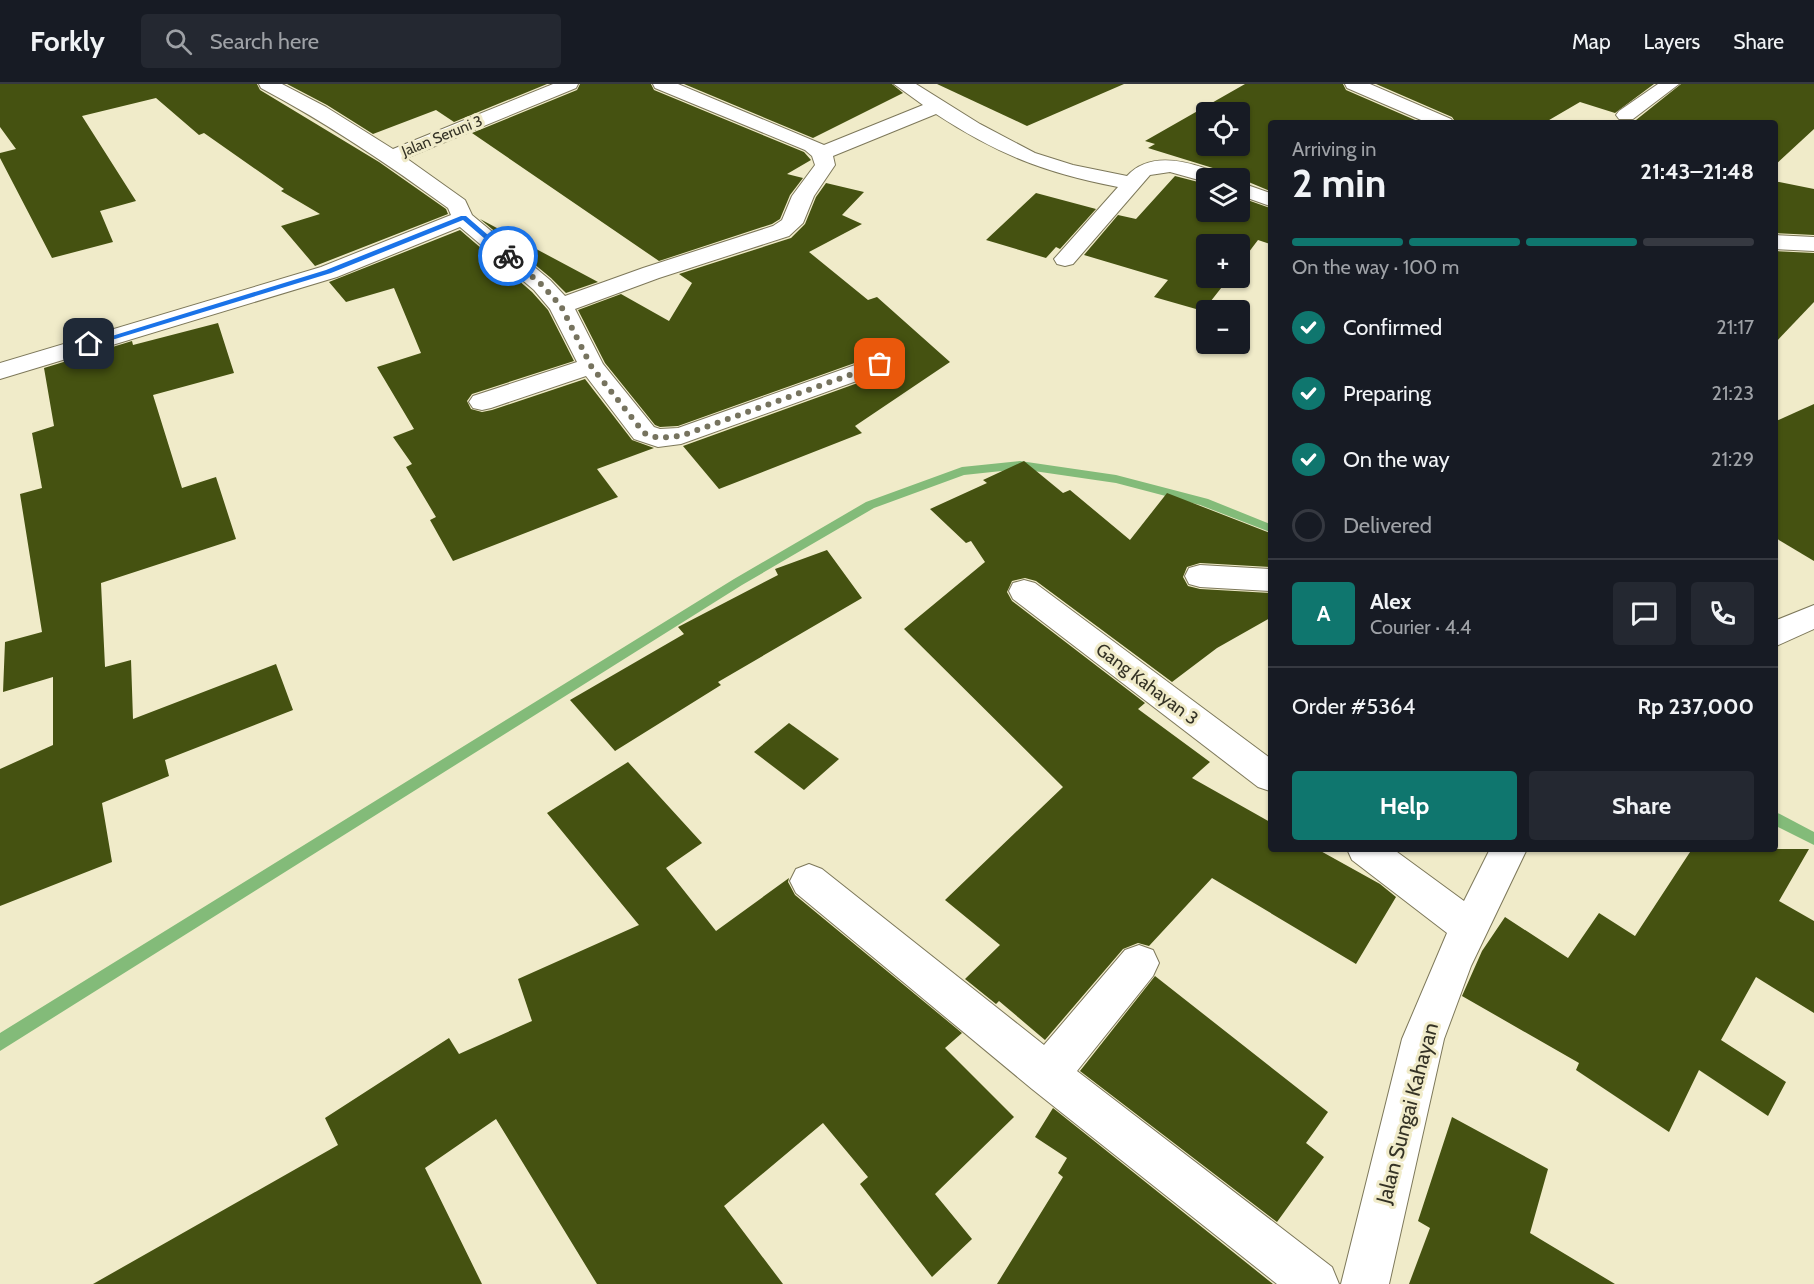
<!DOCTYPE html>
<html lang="en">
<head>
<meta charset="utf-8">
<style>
  body { margin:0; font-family:Cabin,sans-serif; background:#242831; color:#f1f3f6; height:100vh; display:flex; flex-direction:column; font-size:22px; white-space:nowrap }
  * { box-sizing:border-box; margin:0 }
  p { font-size:20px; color:#9ea1a6 }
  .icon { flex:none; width:33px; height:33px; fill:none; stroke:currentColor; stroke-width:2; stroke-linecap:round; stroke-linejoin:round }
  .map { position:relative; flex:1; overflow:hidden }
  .sheet { position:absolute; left:1268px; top:36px; width:510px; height:732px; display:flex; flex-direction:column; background:#171b24; border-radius:6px; box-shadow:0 2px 4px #0004 }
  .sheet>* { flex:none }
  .fabs { position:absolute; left:1196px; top:18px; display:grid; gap:12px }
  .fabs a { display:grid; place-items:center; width:54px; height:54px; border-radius:6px; background:#171b24; box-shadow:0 2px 4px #0004; font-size:30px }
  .pin { position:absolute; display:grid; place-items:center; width:51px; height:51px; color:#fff; margin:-26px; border-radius:12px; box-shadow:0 3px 9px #0006 }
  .courier { position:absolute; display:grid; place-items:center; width:60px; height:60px; margin:-30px; border:4px solid #1a73e8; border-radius:50%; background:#fff; color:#222; box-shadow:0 2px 8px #0007 }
  .overview em { font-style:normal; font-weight:800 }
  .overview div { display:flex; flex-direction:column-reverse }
  .overview { display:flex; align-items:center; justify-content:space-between; height:102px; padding:0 24px }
  h1 { font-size:39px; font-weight:800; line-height:45px }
  .bar { display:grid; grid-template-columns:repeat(4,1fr); gap:9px 6px; align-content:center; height:72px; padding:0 24px }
  .bar i { height:8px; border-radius:4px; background:#363941 }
  .bar .on { background:#0f766e }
  .bar p { grid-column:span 4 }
  .line { display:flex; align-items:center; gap:15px; padding:0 24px; border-top:2px solid #363941 }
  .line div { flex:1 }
  .round { display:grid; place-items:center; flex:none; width:63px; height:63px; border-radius:6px; background:#242831 }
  ol { padding:0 24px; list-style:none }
  li { display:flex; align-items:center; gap:18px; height:66px }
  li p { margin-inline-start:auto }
  li .icon { padding:6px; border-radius:50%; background:#0f766e; color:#fff; stroke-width:4 }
  li:last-child { color:#9ea1a6 }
  li i { width:33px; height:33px; border:3px solid #363941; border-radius:50% }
  .action { display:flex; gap:12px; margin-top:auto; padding:12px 24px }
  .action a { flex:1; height:69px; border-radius:6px; background:#0f766e; color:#fff; font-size:24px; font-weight:800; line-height:69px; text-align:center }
  .action a+a { background:#242831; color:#f1f3f6 }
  header { display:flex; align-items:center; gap:36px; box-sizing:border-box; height:84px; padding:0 30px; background:#171b24; border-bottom:2px solid #363941 }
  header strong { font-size:28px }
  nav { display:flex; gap:33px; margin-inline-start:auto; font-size:21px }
  .search { width:420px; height:54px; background:#242831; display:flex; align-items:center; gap:15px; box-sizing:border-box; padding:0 21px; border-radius:6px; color:#9ea1a6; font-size:22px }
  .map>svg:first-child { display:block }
</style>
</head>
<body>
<header>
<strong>Forkly</strong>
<div class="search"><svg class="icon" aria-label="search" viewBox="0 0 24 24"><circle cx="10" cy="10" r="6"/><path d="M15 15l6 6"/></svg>Search here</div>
<nav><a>Map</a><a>Layers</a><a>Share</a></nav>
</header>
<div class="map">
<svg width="1814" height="1200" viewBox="0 0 1814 1200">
  <rect width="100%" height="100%" fill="#f0ebc9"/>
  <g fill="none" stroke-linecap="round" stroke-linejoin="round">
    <!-- stream -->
    <g fill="#83bb79" fill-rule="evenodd">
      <polygon points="1020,377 1116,391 1208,415 1270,440 1270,448 1200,421 1116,399 1020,385 964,391 874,424 742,501 0,967 0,949 734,495 866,418 962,383"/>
      <polygon points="1774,727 1814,748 1814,761 1774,741"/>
    </g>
  </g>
  <!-- building -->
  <g fill="#455211" fill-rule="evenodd">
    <polygon points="0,0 257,0 260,6 379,78 446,125 448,130 315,182 281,142 320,130 281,107 284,105 204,49 199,51 156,14 82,32 136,117 100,127 113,158 52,174 0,74 0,69 16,65 0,43"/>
    <polygon points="287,0 547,0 454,38 436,26 373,50 327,21"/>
    <polygon points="580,0 651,0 654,6 804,68 811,76 787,90 803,94 790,111 780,135 772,140 659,177 472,49 577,6"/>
    <polygon points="684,0 892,0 903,9 813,54"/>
    <polygon points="937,0 1124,0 1027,42"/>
    <path d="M1245,0H1343L1346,6L1422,39H1270V107L1239,94H1226L1216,85L1148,64L1155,60L1145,57ZM1206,28H1239V62H1206Z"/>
    <polygon points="1376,0 1654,0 1615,29 1580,18 1544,39 1456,39 1452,33"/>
    <polygon points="1681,0 1814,0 1814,45 1774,82 1774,39 1645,39 1636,36"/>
    <polygon points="1175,92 1206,100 1206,128 1239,128 1239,113 1270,124 1270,160 1258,156 1239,181 1239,160 1206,160 1206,194 1229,194 1203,227 1154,213 1168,196 1084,171 1118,131 1136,135"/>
    <polygon points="1774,97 1814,105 1814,151 1774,149"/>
    <polygon points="826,99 864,108 842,131 862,140 809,168 868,216 877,213 950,278 855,342 862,349 719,405 683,362 891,287 896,279 891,273 880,270 678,342 660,343 655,341 605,279 578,226 621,210 669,237 692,199 679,190 791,154 805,140 816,113"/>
    <polygon points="1036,109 1096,125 1060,165 1056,163 1046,174 986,156"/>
    <polygon points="480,135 598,198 566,209 551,194"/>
    <polygon points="460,146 532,208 548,226 574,277 472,310 467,317 471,325 482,328 492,326 585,295 632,356 654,364 597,385 618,413 453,477 430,436 436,433 406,383 412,380 393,353 414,345 377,283 421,269 394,204 346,218 329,198"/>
    <polygon points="1774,167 1814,169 1814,218 1774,260"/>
    <polygon points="218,239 234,289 153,311 182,404 216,393 236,455 101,499 105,583 131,576 133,635 276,580 293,626 165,676 169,692 102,719 112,778 0,822 0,685 53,661 53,593 3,608 5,558 42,548 20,410 42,404 32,349 54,342 44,284 132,257 133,261"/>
    <polygon points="1814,320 1814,477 1774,453 1774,338"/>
    <polygon points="1024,377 1063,409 1070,406 1130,456 1167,409 1270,449 1270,483 1200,479 1187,483 1183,493 1188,502 1200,505 1270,509 1270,534 1217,564 1172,598 1036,497 1025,494 1012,497 1007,508 1012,517 1145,619 1138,625 1210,678 1192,694 1270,738 1270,765 1317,765 1380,800 1396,813 1356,880 1212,794 1149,862 1138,859 1123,865 1045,956 999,917 996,920 965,895 1000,861 945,816 1063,703 904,545 985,478 971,457 966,459 930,425 987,399 983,396"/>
    <polygon points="827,466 862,514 718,598 721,601 615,667 570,616 684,550 678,543 778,491 775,485"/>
    <polygon points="789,639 839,675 804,706 754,668"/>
    <polygon points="628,678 702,759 666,784 716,847 789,794 788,798 795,811 962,949 945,964 1014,1033 935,1110 972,1155 932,1193 860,1100 868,1093 823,1039 724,1122 783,1200 597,1200 496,1035 425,1084 482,1200 93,1200 338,1061 325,1034 449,954 459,970 532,937 518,895 639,841 547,729"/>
    <polygon points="1692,765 1809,765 1779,817 1814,837 1814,929 1756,893 1721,956 1786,998 1768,1032 1699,986 1669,1048 1576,986 1579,979 1462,912 1482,867 1505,833 1568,874 1599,829 1635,852"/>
    <polygon points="1155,892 1328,1028 1306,1059 1324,1073 1277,1138 1080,987"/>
    <polygon points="1053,1024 1273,1200 997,1200 1063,1093 1058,1089 1067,1074 1035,1053"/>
    <polygon points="1452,1033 1548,1085 1530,1149 1615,1200 1409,1200 1430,1144 1418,1137"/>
  </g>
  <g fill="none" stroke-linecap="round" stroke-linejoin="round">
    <!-- minor casing -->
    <g stroke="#7d785a" stroke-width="2">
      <g id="minor">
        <path d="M259,0H282L326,23L393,65L553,0H578L576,4L406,74L465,116L472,131L550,196L565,212L643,184L773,142L782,136L792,112L815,81L812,72L805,66L655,4L653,0H678L824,61L923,21L894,0H916L980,40L1035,69L1073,81L1127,92C1147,70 1178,75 1204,84C1211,86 1220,87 1224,94H1206V98L1170,88L1150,91L1073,180L1065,182L1057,180L1054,175L1118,103C1045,89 997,70 936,30L833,72L835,81L814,112L803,139L789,152L659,194L575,225L603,280L654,343L660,345L678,344L872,275L881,272L890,275L894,280L890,285L681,360L658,363L634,355L586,292L491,324L482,326L473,324L469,318L473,312L577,278L550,225L534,206L460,143L337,193L0,295V279L321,183L451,131L448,124C388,80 327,39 261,4Z"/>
        <polygon points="1345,0 1370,0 1451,35 1454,39 1428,39 1347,4"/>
        <polygon points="1658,0 1679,0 1633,35 1619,35 1616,31 1619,27"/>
        <polygon points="1239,98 1270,109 1270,122 1239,111"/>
        <polygon points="1774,151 1814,153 1814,167 1774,165"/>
        <polygon points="1200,481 1270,485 1270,507 1200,503 1189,500 1185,492 1189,484"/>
        <polygon points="1024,496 1035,499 1270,674 1270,707 1258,703 1013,515 1009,507 1013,499"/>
        <polygon points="1814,521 1814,545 1774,563 1774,537"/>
        <polygon points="1347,765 1393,765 1464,817 1490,765 1527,765 1471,882 1444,955 1389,1200 1341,1200 1402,955 1447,849 1352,776"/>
        <polygon points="809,780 822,785 1044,961 1125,866 1139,861 1153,866 1159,879 1153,892 1077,987 1332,1183 1339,1200 1277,1200 1032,1005 796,809 790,797 796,785"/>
      </g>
    </g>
    <!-- minor -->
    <use href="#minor" fill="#fff" fill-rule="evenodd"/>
  </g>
  <!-- route -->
  <polygon fill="#1a73e8" points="461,132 466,132 510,170 510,173 506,173 463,136 331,189 92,262 86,260 326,186"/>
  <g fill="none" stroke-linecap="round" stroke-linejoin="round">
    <!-- done -->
    <polyline stroke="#76735e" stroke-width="6" stroke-dasharray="0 10.8" points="508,172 542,201 561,222 591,282 644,349 658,354 681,352 880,280"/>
  </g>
  <g text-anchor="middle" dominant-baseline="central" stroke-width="6" stroke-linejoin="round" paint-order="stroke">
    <!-- far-street labels -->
    <g font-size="15" fill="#343225" stroke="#f0ebc9">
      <text transform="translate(442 52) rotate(-22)">Jalan Seruni 3</text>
    </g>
    <!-- street labels -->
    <g font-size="18" fill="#343225" stroke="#f0ebc9">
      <text transform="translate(1147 600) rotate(37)">Gang Kahayan 3</text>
    </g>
    <!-- near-street labels -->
    <g font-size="21" fill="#343225" stroke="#f0ebc9">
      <text transform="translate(1407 1029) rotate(-75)">Jalan Sungai Kahayan</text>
    </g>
  </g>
</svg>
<div class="fabs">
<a><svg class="icon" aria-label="locate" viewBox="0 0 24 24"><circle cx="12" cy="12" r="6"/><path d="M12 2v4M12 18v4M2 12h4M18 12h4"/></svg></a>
<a><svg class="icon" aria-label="layers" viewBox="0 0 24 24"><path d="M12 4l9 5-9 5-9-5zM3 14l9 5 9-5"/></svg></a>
<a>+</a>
<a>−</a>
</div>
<div class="pin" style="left:880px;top:280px;background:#ea580c"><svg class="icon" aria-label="bag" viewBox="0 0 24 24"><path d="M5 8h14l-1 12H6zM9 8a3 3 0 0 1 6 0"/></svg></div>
<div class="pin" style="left:89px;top:260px;background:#1f2937"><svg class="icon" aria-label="home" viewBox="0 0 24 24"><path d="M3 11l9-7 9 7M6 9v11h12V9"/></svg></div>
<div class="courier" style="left:508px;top:172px"><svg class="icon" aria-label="bike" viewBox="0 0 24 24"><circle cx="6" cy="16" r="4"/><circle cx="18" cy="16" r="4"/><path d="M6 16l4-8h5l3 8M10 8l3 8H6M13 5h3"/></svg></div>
<section class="sheet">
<div class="overview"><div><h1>2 min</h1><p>Arriving in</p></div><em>21:43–21:48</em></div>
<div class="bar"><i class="on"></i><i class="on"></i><i class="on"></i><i></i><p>On the way · 100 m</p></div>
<ol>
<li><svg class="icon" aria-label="check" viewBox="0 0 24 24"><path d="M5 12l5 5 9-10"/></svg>Confirmed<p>21:17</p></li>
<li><svg class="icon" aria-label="check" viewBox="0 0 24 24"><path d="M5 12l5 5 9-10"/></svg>Preparing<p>21:23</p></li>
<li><svg class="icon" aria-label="check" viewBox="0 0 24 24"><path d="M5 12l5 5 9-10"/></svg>On the way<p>21:29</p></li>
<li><i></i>Delivered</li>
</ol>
<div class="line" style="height:108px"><b class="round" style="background:#0f766e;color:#fff">A</b><div><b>Alex</b><p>Courier · 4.4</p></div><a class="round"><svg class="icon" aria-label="chat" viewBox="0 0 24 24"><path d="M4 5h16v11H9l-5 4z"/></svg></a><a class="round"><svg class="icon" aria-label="phone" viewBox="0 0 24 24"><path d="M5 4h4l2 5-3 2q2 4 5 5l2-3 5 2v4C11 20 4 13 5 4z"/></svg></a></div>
<div class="line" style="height:78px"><div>Order #5364</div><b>Rp 237,000</b></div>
<div class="action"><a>Help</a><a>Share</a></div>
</section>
</div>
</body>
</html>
